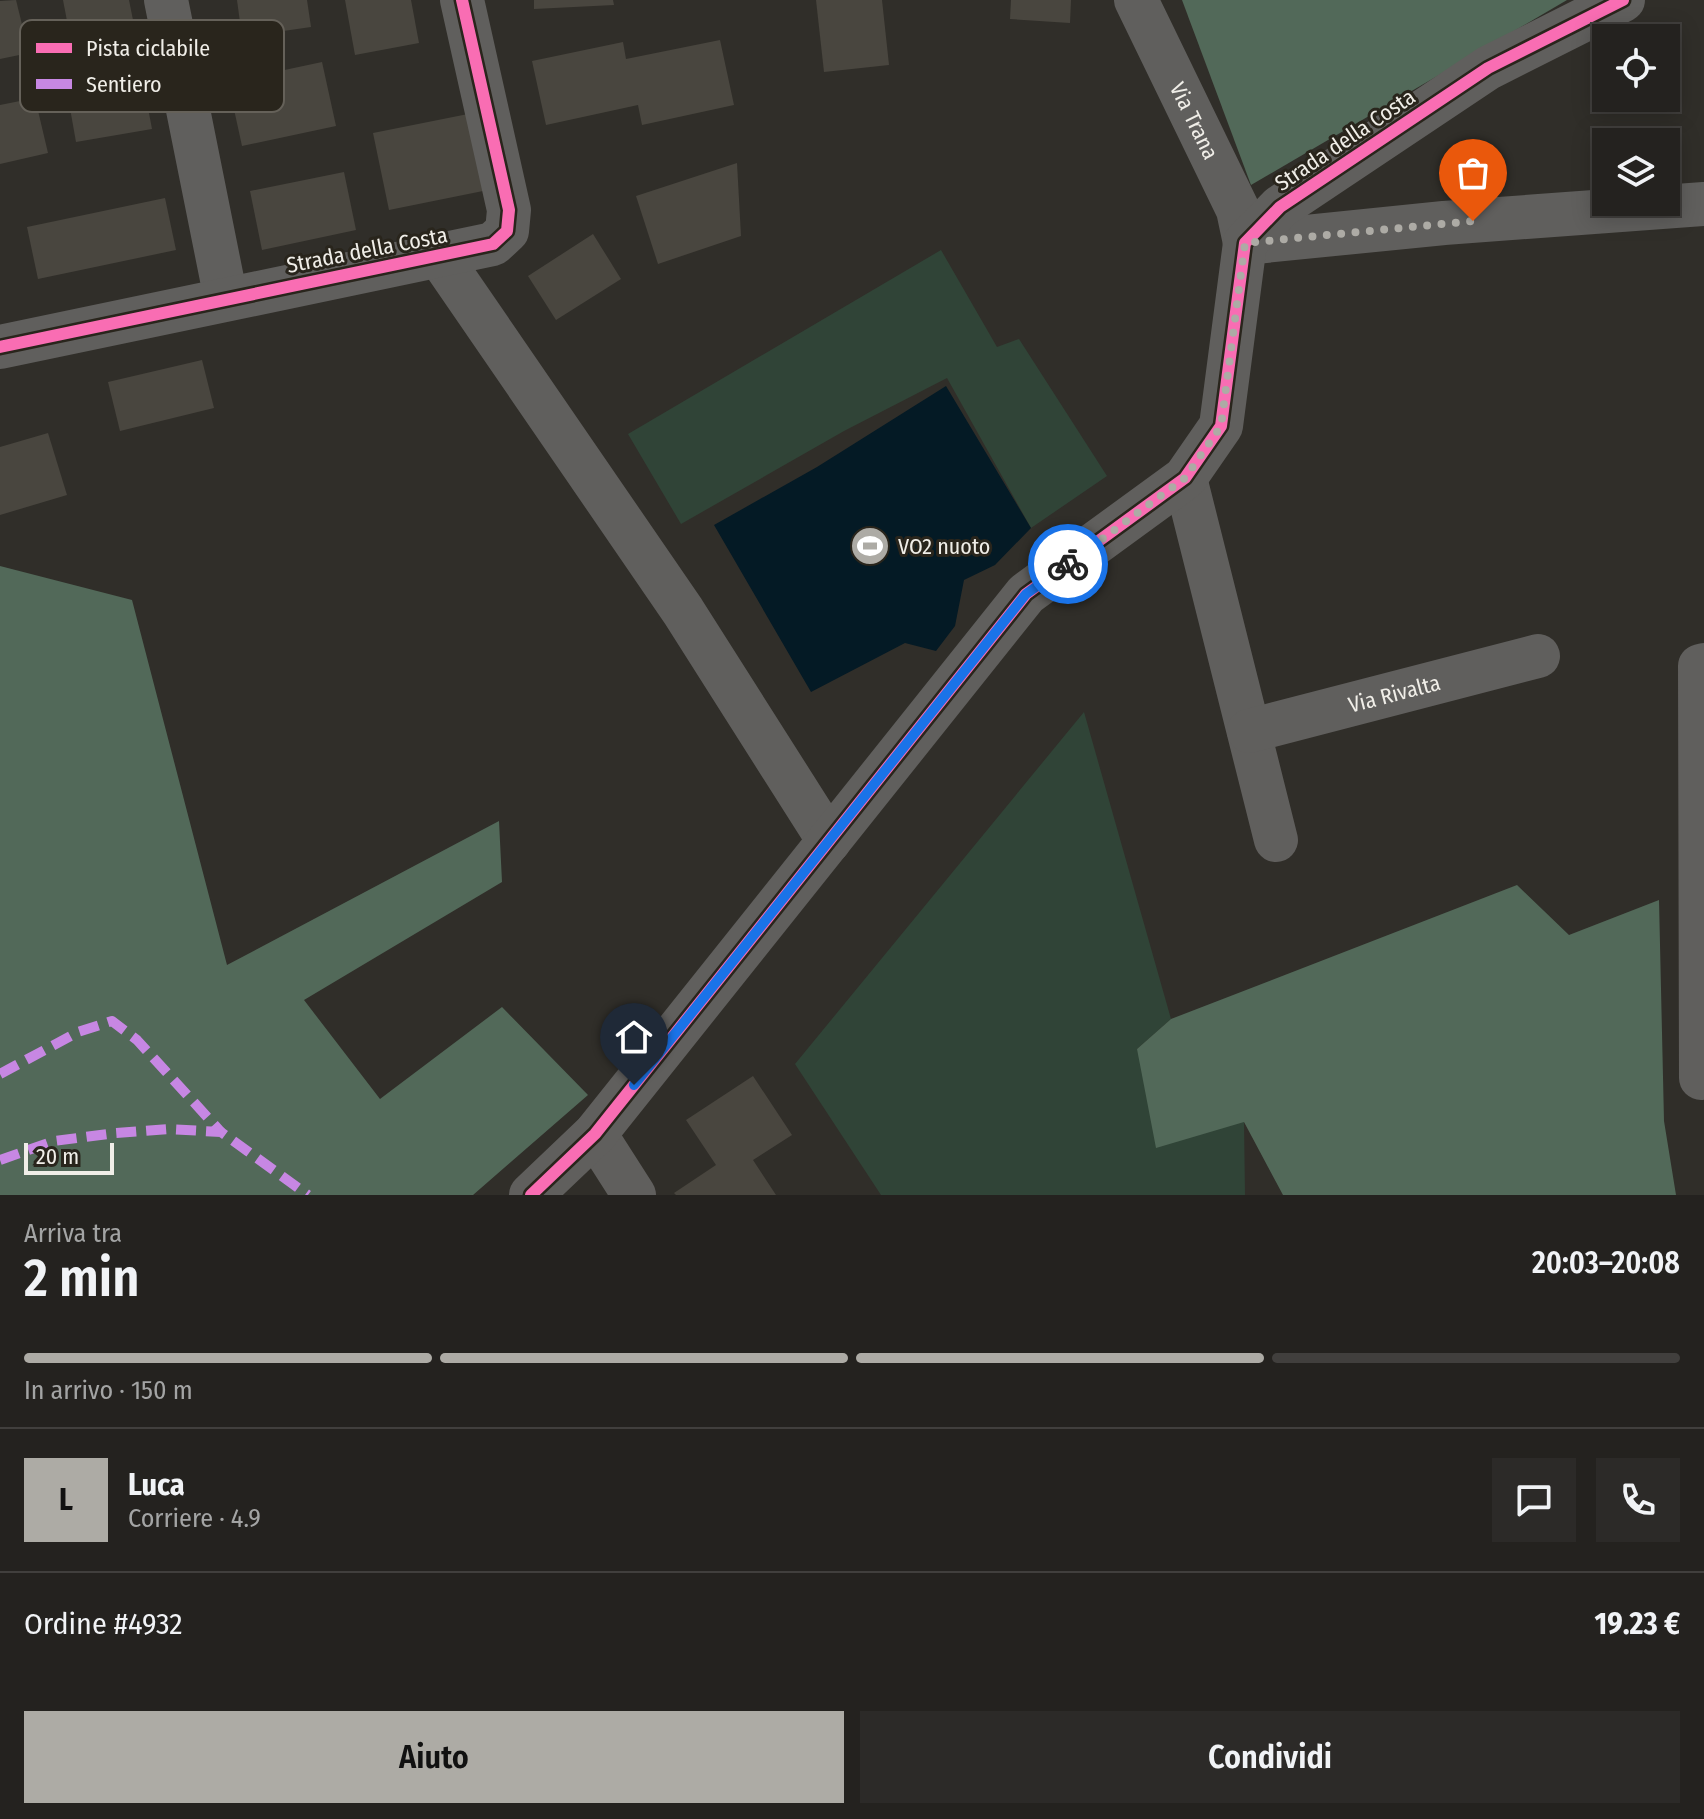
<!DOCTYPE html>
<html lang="it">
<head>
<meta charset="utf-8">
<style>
  body { margin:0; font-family:"Fira Sans Condensed",sans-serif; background:#2c2a28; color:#f1f3f6; height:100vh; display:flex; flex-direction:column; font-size:30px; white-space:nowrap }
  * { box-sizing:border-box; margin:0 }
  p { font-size:26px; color:#a3a4a4 }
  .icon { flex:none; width:44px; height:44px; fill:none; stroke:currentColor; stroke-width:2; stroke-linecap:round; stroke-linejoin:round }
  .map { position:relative; height:1195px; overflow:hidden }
  .panel { display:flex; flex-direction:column; background:#24221f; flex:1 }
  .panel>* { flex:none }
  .controls { position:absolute; left:1592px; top:24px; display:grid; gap:16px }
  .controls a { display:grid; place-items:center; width:88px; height:88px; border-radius:0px; background:#24221f; box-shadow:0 4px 20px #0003,0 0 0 2px #413f3d; font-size:40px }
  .scale { position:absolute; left:24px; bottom:20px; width:90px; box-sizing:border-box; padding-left:8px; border:4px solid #f0eee8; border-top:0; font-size:22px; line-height:28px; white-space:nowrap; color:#f0eee8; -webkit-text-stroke:6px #29251c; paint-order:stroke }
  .pin { position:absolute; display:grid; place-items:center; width:68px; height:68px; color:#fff; margin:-82px -34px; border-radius:50% 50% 50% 0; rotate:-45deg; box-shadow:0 0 8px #0007 }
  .pin .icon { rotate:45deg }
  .courier { position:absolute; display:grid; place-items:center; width:80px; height:80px; margin:-40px; border:6px solid #1a73e8; border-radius:50%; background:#fff; color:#222; box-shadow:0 2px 10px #0007 }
  .head em { font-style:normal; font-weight:600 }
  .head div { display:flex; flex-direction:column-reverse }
  .head { display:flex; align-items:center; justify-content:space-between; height:136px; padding:0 24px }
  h1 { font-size:52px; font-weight:600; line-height:60px }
  .bar { display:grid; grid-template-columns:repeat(4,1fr); gap:12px 8px; align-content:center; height:96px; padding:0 24px }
  .bar i { height:10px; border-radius:6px; background:#413f3d }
  .bar .active { background:#adaba5 }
  .bar p { grid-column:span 4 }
  .line { display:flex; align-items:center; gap:20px; padding:0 24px; border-top:2px solid #413f3d }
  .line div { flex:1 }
  .round { display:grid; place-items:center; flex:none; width:84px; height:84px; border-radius:0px; background:#2c2a28 }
  .button { display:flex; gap:16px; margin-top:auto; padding:16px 24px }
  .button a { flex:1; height:92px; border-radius:0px; background:#adaba5; color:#111; font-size:32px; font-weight:600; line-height:92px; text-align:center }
  .button a+a { background:#2c2a28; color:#f1f3f6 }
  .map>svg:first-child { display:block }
</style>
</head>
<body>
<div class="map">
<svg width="1704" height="1195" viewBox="0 0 1704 1195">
  <rect width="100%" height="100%" fill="#302e29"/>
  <!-- green -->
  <g fill="#304437">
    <polygon points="941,250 997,347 1019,339 1107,476 1031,528 947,378 844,431 681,524 628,434"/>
    <polygon points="1084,712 1171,1019 1137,1049 1244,1122 1245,1195 881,1195 795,1064"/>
  </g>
  <!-- forest -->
  <g fill="#526959">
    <polygon points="1182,0 1567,0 1251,185"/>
    <polygon points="0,566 132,600 227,965 499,821 502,882 304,1000 380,1099 502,1007 588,1095 473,1195 0,1195"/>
    <polygon points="1517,885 1569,935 1659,900 1664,1121 1676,1195 1283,1195 1244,1122 1156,1148 1137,1049 1171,1019"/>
  </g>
  <!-- water -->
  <polygon fill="#041a25" points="946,386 1031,528 995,565 964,580 955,626 936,651 905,643 811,692 714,525 817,467"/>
  <!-- building -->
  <g fill="#49463f">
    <polygon points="16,0 29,53 0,59 0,1"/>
    <polygon points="63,0 129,0 136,35 72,47"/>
    <polygon points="237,0 307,0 311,27 242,37"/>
    <polygon points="345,0 411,0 419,43 355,55"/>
    <polygon points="534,0 613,0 614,5 534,9"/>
    <polygon points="816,0 882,0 889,65 824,72"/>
    <polygon points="1011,0 1071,0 1070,23 1010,19"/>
    <polygon points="720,40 734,105 642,125 638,105 546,125 532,61 623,42 626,59"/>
    <polygon points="322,62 336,126 242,146 228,82"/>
    <polygon points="140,66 152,129 76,142 65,80"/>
    <polygon points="35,98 48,153 0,164 0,105"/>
    <polygon points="468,114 483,191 389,210 373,133"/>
    <polygon points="737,163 741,236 658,264 636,196"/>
    <polygon points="344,172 356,230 262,250 250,191"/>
    <polygon points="165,198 176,250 38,279 27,227"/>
    <polygon points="593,234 621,279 556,320 528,276"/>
    <polygon points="202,360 214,408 120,431 108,382"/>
    <polygon points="48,433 67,495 0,515 0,447"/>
    <polygon points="753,1076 792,1135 753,1160 776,1195 676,1195 674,1193 716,1165 686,1120"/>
  </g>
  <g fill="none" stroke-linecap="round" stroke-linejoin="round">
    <!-- minor -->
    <g stroke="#605f5d" stroke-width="44">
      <polyline points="166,0 226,299"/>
      <path id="s1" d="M1136,0L1238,210L1245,243"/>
      <polyline points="1245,243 1444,223 1704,204"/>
      <polyline points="440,257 683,611 829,841"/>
      <polyline points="0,347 493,244 507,231 509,210 462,0"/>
      <polyline points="1185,478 1276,840"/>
      <path id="s2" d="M1249,731L1538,656"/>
      <polyline points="1701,1078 1700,666 1704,665"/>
      <polyline points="595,1134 634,1195"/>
      <polyline points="531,1195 595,1134 1026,594 1185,478 1221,426 1245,243 1280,207 1488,68 1623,0"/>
    </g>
    <!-- quiet -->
    <g stroke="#c787e3" stroke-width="10" stroke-dasharray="20 10" stroke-linecap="butt">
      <polyline points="0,1074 78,1032 112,1021 137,1040 221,1132"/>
      <polyline points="0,1160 54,1141 116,1133 168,1129 221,1132 308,1195"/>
    </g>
    <!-- cycleway casing -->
    <g stroke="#29251c" stroke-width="17">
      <g id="cycleway">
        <polyline points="0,347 493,244 507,231 509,210 462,0"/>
        <polyline points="531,1195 595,1134 1026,594 1185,478 1221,426 1245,243 1280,207 1488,68 1623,0"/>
      </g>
    </g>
    <!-- cycleway -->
    <use href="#cycleway" stroke="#f96db3" stroke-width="12"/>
  </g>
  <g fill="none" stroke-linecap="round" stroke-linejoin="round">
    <!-- done -->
    <polyline stroke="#adaba5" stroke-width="8" stroke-dasharray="0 14.4" points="1068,564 1185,478 1221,426 1245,243 1473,221"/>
    <!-- route -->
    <polyline stroke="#1a73e8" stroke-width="10" points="634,1085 1026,594 1068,564"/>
  </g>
  <!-- icons -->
  <defs>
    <g id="stadium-disc" transform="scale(2)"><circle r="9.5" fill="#adaba5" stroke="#29251c"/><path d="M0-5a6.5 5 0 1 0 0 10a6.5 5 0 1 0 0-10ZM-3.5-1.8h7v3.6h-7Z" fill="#fff"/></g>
  </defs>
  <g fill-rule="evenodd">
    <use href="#stadium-disc" x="870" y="546"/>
  </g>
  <g text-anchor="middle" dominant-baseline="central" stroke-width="6" stroke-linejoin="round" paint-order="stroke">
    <!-- street labels -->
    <g font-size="22" fill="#f0eee8" stroke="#29251c">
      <text stroke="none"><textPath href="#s1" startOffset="134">Via Trana</textPath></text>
      <text transform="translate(1345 140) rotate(-34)">Strada della Costa</text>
      <text transform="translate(367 250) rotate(-11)">Strada della Costa</text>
      <text stroke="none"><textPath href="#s2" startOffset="150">Via Rivalta</textPath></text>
    </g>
    <!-- poi labels -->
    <g font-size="22" fill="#f0eee8" stroke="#29251c" text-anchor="start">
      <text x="898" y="546">VO2 nuoto</text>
    </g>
  </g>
  <!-- legend -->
  <rect x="20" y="20" width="264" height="92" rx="12" fill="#29251c" stroke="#656159" stroke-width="2"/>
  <rect x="36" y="43" width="36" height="10" fill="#f96db3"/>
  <rect x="36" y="79" width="36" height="10" fill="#c787e3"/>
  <g font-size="22" fill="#f0eee8">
    <text x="86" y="56">Pista ciclabile</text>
    <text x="86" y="92">Sentiero</text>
  </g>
</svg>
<div class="controls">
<a><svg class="icon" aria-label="locate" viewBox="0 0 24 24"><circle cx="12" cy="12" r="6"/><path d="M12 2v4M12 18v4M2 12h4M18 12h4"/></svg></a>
<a><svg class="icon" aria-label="layers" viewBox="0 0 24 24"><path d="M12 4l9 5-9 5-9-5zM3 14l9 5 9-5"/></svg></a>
</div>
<div class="scale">20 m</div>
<div class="pin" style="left:1473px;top:221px;background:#ea580c"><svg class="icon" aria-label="bag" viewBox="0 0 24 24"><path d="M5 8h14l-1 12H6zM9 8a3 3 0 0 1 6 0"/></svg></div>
<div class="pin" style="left:634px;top:1085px;background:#1f2937"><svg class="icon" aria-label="home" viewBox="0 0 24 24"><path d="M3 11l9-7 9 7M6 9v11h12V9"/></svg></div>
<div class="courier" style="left:1068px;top:564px"><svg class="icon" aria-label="bike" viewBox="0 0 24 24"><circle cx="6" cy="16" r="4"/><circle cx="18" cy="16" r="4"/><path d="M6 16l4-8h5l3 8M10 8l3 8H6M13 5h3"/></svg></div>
</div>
<section class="panel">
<div class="head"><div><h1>2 min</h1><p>Arriva tra</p></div><em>20:03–20:08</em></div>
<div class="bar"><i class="active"></i><i class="active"></i><i class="active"></i><i></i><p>In arrivo · 150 m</p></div>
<div class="line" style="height:144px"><b class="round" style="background:#adaba5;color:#111">L</b><div><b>Luca</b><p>Corriere · 4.9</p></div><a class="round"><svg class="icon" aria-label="chat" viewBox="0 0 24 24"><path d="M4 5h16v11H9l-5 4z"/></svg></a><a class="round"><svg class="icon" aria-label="phone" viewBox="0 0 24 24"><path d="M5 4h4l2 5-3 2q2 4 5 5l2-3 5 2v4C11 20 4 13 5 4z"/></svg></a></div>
<div class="line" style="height:104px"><div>Ordine #4932</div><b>19.23 €</b></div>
<div class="button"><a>Aiuto</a><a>Condividi</a></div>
</section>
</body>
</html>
